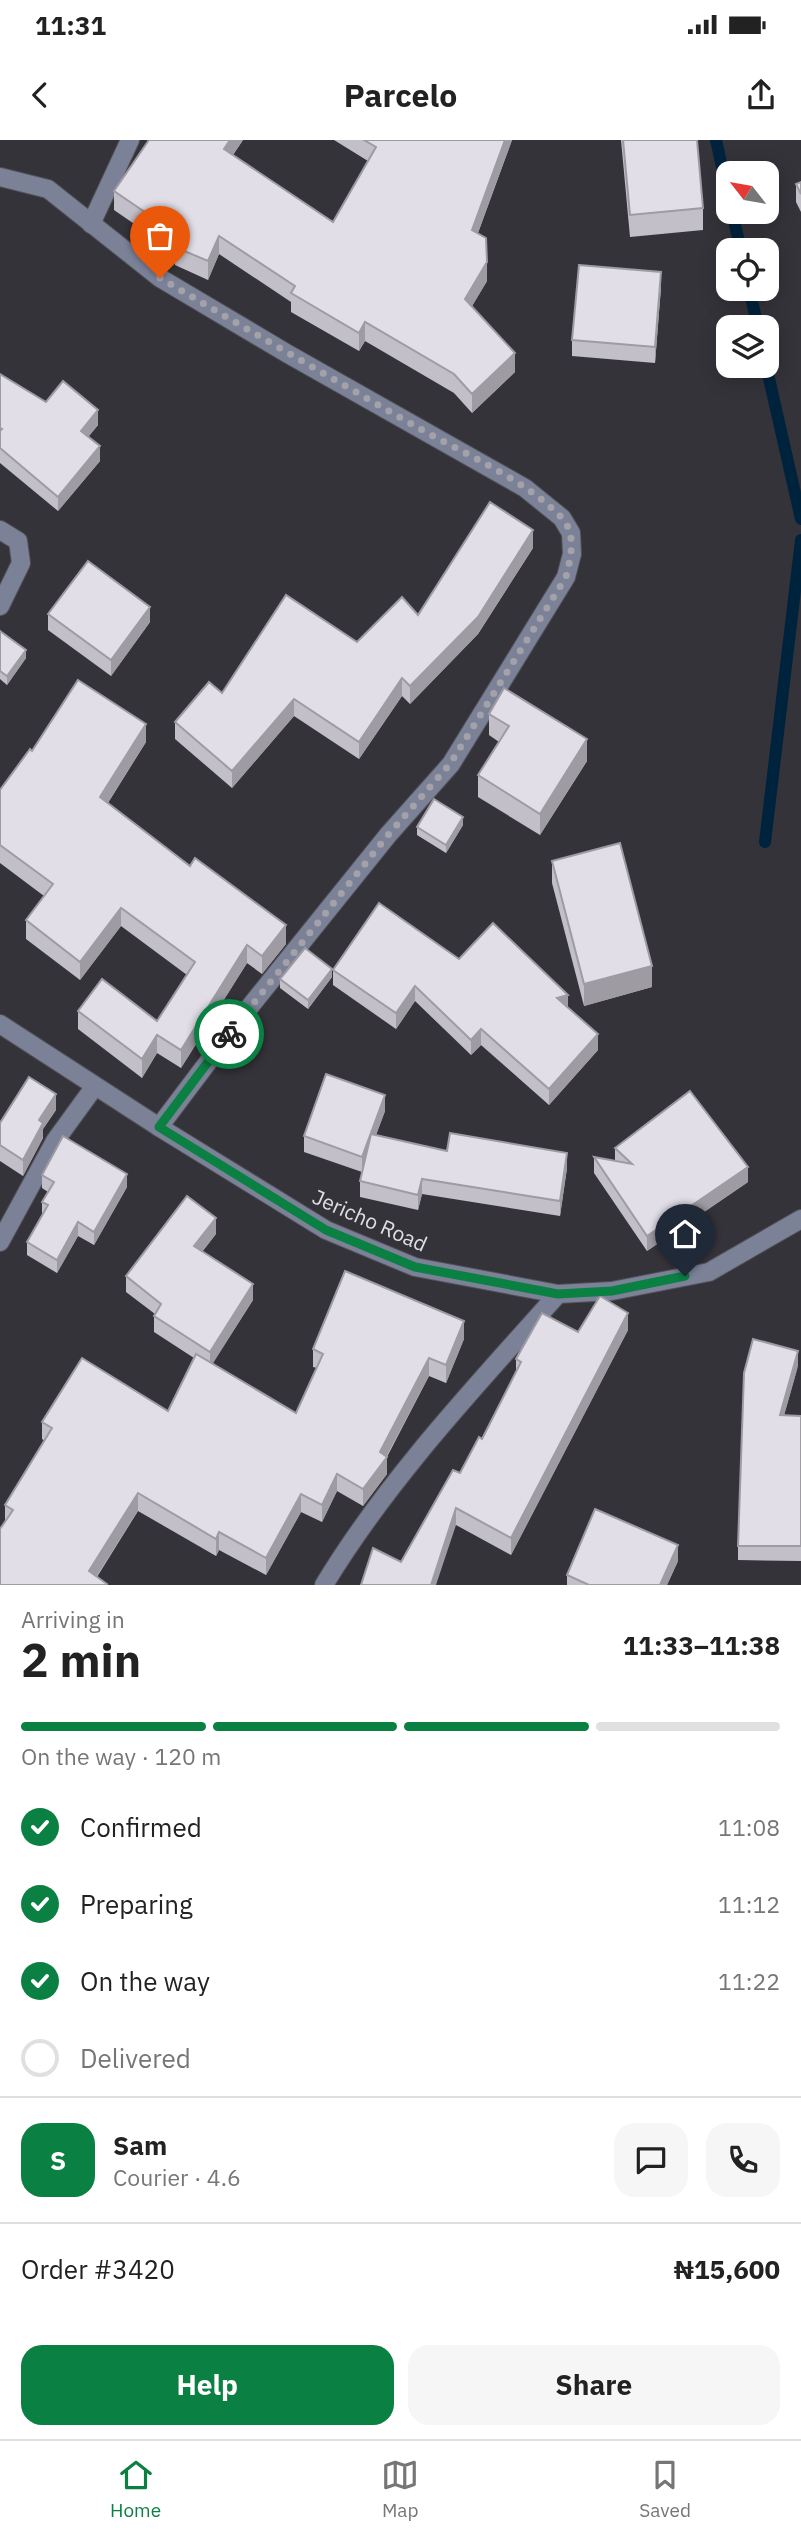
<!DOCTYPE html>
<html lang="en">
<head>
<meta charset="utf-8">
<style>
  body { margin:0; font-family:"IBM Plex Sans",sans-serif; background:#f6f6f6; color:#222; height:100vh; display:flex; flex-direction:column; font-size:26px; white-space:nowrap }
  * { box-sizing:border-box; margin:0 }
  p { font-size:23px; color:#767676 }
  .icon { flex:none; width:38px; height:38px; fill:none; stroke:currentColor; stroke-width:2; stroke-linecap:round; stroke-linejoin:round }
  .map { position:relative; height:1445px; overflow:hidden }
  .details { display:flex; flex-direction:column; background:#fff; flex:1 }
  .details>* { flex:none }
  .needle { width:46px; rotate:301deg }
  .fabs { position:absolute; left:716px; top:21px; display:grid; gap:14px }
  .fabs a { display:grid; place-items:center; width:63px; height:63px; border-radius:14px; background:#fff; box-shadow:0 4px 18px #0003; font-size:35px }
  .pin { position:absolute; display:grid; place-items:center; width:60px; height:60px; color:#fff; margin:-72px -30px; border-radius:50% 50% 50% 0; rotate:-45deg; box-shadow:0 0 7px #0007 }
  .pin .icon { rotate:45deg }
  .courier { position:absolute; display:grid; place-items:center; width:70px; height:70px; margin:-35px; border:5px solid #0b8043; border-radius:50%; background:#fff; color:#222; box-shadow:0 2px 9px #0007 }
  .summary em { font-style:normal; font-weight:800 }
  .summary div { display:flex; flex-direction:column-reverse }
  .summary { display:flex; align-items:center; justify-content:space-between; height:119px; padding:0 21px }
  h1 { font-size:46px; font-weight:800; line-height:52px }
  .bar { display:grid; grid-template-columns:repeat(4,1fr); gap:10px 7px; align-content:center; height:84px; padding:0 21px }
  .bar i { height:9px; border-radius:5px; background:#e0e0e0 }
  .bar .selected { background:#0b8043 }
  .bar p { grid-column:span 4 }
  .line { display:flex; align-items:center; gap:18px; padding:0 21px; border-top:2px solid #e0e0e0 }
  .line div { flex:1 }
  .round { display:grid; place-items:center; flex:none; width:74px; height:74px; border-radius:21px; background:#f6f6f6 }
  ol { padding:0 21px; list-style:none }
  li { display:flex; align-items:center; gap:21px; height:77px }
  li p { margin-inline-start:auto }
  li .icon { padding:7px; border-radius:50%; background:#0b8043; color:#fff; stroke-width:4 }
  li:last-child { color:#767676 }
  li i { width:38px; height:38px; border:4px solid #e0e0e0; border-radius:50% }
  .cta { display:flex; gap:14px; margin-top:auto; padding:14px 21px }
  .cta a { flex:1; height:80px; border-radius:21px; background:#0b8043; color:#fff; font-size:28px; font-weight:800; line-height:80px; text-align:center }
  .cta a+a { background:#f6f6f6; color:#222 }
  .status { display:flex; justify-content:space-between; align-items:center; height:49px; padding:0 35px; background:#fff; direction:ltr }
  .status svg { height:19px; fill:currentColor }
  header { display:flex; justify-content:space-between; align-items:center; height:91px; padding:0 21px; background:#fff; font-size:32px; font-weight:800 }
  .tab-bar { display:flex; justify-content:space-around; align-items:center; height:98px; border-top:2px solid #e0e0e0; background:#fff; font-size:19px; color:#767676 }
  .tab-bar a { display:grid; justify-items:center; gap:4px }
  .tab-bar .selected { color:#0b8043 }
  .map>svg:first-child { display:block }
</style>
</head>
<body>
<div class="status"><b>11:31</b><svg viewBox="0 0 49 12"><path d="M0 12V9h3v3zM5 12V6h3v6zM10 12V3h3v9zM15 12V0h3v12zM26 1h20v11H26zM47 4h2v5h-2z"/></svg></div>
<header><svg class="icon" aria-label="back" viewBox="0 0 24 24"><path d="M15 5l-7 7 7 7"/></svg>Parcelo<svg class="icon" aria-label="share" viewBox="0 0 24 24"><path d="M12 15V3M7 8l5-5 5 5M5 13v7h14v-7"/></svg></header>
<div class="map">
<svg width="801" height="1445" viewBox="0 0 801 1445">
  <rect width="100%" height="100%" fill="#35333a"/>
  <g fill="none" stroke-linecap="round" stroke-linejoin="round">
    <!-- stream -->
    <g stroke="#00233d" stroke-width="12">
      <polyline points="716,0 728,54"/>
      <polyline points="732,72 741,110"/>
      <polyline points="749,149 758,187"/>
      <polyline points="766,225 801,379"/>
      <polyline points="765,702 801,400"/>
    </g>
    <!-- minor casing -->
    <g stroke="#545258" stroke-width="20">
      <g id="minor">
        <polyline points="0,37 48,49 160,138 288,214 525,348 562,378 571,393 572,414 566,437 451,624 388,695 248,869 159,987"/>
        <polyline points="91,84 130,0"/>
        <polyline points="0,390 18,401 21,423 0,466"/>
        <polyline points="0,884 159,987 326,1090 415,1127 558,1154 612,1151 709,1132 801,1079"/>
        <polyline points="0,1102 55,1001 95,946"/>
        <path d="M324,1445C388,1339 476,1246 558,1154"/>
      </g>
    </g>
    <!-- minor -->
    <use href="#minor" stroke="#7b8298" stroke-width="18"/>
  </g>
  <!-- wall -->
  <g fill="#c2bfc8">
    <polygon points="149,0 243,0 233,15 333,82 368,21 334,0 512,0 478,93 487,141 472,166 515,232 472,273 454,253 365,201 359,211 291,172 291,162 219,114 208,140 175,125 175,112 114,70 114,51"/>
    <polygon points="621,0 697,0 703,68 703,90 630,97"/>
    <polygon points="801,42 801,72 796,62 796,44"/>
    <polygon points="661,147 655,223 572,216 572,200"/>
    <polygon points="0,234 46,262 98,285 88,297 100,321 58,371 0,323"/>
    <polygon points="533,408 478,494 410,564 402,556 359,619 294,576 232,648 175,599 175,582 222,553 357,502 418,475"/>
    <polygon points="48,474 150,482 111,536 48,490"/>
    <polygon points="0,491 26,518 7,545 0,539"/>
    <polygon points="489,574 587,621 540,695 478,657 478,635 499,602 489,595"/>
    <polygon points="146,602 108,663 286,804 262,834 247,823 181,928 157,913 142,938 78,889 78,871 157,881 187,835 121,786 80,840 26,799 26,780 44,756 0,723 0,650 32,611"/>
    <polygon points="463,685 446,713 417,695 417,687"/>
    <polygon points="552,721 652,847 584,866 552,743"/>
    <polygon points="459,819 568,867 598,910 549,965 481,905 471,915 415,861 396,889 333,845 333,830"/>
    <polygon points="332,837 308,869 280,848 280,839"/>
    <polygon points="56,970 43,989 43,998 23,1036 0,1021 0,983"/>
    <polygon points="385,971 376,995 447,1011 567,1028 560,1076 422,1054 418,1070 360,1057 360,1041 362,1032 304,1012 304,996"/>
    <polygon points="615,1008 748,1042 647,1111 594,1033 594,1017 615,1021"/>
    <polygon points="42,1035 127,1047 94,1105 78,1096 57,1133 27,1115 27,1102 42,1075 42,1062 48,1052 42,1048"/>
    <polygon points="216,1094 202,1112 253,1160 212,1224 296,1273 317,1228 313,1227 313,1209 464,1199 446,1243 429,1236 387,1317 387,1334 363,1366 337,1351 322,1382 301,1372 266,1435 219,1410 216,1416 138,1371 97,1437 5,1381 5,1365 45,1301 42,1299 42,1282 168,1271 194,1218 154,1192 154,1176 155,1174 126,1152 126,1136"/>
    <polygon points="628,1190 511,1415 456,1385 401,1422 460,1333 482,1299 516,1231 516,1219 578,1192"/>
    <polygon points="798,1226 784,1275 801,1276 801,1421 738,1420 738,1406"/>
    <polygon points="678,1421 667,1445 567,1445 567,1435"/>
  </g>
  <!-- shaded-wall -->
  <g fill="#9e9ba2">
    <polygon points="230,0 243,0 224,28 224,9"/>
    <polygon points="505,0 512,0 472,109 472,90"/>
    <polygon points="219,96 219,114 208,140 208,121"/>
    <polygon points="487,122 487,141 465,178 465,159"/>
    <polygon points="661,132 661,147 655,223 655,207"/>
    <polygon points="365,182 365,201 359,211 359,193"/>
    <polygon points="515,213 515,232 472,273 472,254"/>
    <polygon points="98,270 98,285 81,306 81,291"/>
    <polygon points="100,306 100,321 58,371 58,357"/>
    <polygon points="533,390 533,408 478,494 410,564 410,546"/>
    <polygon points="150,467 150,482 111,536 111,520"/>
    <polygon points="26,510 26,518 7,545 7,536"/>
    <polygon points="402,538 402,556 359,619 359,602"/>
    <polygon points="294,559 294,576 232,648 232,631"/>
    <polygon points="146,584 146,602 100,675 100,657"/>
    <polygon points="587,599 587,621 540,695 540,674"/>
    <polygon points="463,677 463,685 446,713 446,705"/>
    <polygon points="121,768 121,786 80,840 80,822"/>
    <polygon points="286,785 286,804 262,834 262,816"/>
    <polygon points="247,805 247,823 181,928 181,910"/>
    <polygon points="652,826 652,847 584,866 584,844"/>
    <polygon points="332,829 332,837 308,869 308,860"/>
    <polygon points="415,846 415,861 396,889 396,873"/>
    <polygon points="568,855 568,870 557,858"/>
    <polygon points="481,889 481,905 471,915 471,900"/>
    <polygon points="598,894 598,910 549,965 549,949"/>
    <polygon points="157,895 157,913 142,938 142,919"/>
    <polygon points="56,954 56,970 43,989 43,998 23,1036 23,1020 39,980"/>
    <polygon points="385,955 385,971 362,1032 362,1017"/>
    <polygon points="567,1013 567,1028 560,1076 560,1061"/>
    <polygon points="748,1027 748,1042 647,1111 647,1096"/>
    <polygon points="127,1034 127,1047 94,1105 94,1092"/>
    <polygon points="422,1039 422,1054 418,1070 418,1055"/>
    <polygon points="216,1078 216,1094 194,1122 194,1106"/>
    <polygon points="78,1082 78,1096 57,1133 57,1120"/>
    <polygon points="253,1144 253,1160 210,1228 210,1212"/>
    <polygon points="628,1173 628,1190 511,1415 511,1398"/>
    <polygon points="464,1181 464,1199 446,1243 446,1225"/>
    <polygon points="798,1211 798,1226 780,1290 780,1275"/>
    <polygon points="429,1218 429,1236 385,1319 387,1317 387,1334 363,1366 363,1349 380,1312"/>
    <polygon points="337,1334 337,1351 322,1382 322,1365"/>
    <polygon points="138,1353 138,1371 91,1445 89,1431"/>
    <polygon points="301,1354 301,1372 266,1435 266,1418"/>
    <polygon points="456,1368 456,1385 436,1445 431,1445"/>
    <polygon points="219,1392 219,1410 216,1416 216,1399"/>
    <polygon points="678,1405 678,1421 667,1445 660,1445"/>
  </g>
  <!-- building -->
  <g fill="#e1dee8" stroke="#9e9ba2" stroke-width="2">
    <polygon points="149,0 230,0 224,9 333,82 376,7 364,0 505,0 472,90 486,98 487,122 465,159 515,213 472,254 454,234 365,182 359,193 291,153 295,146 219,96 208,121 175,107 180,96 114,51"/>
    <polygon points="623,0 697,0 703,68 630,75"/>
    <polygon points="801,42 801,54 796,44"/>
    <polygon points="579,125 661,132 655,207 572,200"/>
    <polygon points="0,234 46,262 63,241 98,270 81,291 100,306 58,357 0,308 0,291 2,289 0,288"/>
    <polygon points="490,362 533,390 478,477 410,546 402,538 359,602 294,559 232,631 175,582 209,542 222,553 286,455 357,502 402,457 418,475"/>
    <polygon points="88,421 150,467 111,520 48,474"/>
    <polygon points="0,491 26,510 7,536 0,531"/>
    <polygon points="78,540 146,584 100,657 190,726 195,718 286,785 262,816 247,805 181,910 157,895 142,919 78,871 102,839 157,881 195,822 121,768 80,822 26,780 53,744 0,705 0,650 30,609 32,611"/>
    <polygon points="504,548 587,599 540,674 478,635 509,586 489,574"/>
    <polygon points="434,659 463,677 446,705 417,687"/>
    <polygon points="620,703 652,826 584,844 552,721"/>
    <polygon points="379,763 459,819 493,783 568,855 557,858 598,894 549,949 481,889 471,900 415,846 396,873 333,830"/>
    <polygon points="305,808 332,829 308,860 280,839"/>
    <polygon points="326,934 385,955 362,1017 304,996"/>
    <polygon points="29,937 56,954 39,980 43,983 23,1020 0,1005 0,983"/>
    <polygon points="690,951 748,1027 647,1096 594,1017 632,1024 615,1008"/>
    <polygon points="450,993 567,1013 560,1061 422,1039 418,1055 360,1041 371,994 447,1011"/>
    <polygon points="63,996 127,1034 94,1092 78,1082 57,1120 27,1102 48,1065 42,1062 54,1042 42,1035"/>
    <polygon points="187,1056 216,1078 194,1106 253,1144 210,1212 154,1176 161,1164 126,1136"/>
    <polygon points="345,1131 464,1181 446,1225 429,1218 380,1312 387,1317 363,1349 337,1334 322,1365 301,1354 266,1418 219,1392 216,1399 138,1353 89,1431 107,1444 106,1445 0,1445 0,1389 13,1370 5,1365 52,1288 42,1282 82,1218 168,1271 196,1214 296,1273 323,1214 313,1209"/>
    <polygon points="600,1156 628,1173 511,1398 456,1368 431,1445 361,1445 373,1408 401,1422 453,1330 460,1333 479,1297 482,1299 521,1222 516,1219 542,1173 578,1192"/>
    <polygon points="753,1199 798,1211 780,1275 801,1276 801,1406 738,1406 744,1233"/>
    <polygon points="595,1369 678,1405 660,1445 589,1445 567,1435"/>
  </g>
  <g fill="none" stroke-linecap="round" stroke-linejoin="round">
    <!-- done -->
    <path stroke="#a4a2a8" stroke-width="7" stroke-dasharray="0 12.6" d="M160,138C245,188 331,238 417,287C464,314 523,338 561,377C577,394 571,416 566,437L450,624L388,695L229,894"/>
    <!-- route -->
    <polyline stroke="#0b8043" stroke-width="9" points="229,894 159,987 326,1090 415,1127 558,1154 612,1151 685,1136"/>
  </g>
  <g text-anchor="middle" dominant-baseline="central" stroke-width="7" stroke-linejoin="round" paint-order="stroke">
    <!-- street labels -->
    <g font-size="21" fill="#e0dee3" stroke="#35333a">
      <text transform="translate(370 1080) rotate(24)">Jericho Road</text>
    </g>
  </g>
</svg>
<div class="fabs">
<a><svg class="needle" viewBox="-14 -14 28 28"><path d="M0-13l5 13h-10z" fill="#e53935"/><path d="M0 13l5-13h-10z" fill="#767676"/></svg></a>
<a><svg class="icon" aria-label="locate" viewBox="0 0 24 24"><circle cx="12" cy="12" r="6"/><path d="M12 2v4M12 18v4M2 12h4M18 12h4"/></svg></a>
<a><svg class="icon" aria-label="layers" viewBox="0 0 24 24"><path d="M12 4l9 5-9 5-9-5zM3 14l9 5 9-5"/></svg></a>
</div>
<div class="pin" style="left:160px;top:138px;background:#ea580c"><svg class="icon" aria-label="bag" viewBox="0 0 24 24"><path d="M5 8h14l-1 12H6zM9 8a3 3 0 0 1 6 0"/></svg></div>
<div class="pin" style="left:685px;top:1136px;background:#1f2937"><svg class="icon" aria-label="home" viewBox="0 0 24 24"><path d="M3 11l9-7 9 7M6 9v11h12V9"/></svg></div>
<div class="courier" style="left:229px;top:894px"><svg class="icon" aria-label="bike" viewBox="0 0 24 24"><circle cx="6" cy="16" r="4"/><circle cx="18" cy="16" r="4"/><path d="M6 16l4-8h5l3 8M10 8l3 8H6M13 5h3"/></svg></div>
</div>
<section class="details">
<div class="summary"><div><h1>2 min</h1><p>Arriving in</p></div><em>11:33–11:38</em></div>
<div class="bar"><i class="selected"></i><i class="selected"></i><i class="selected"></i><i></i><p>On the way · 120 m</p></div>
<ol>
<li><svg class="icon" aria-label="check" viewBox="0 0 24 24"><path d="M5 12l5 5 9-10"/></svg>Confirmed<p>11:08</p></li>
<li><svg class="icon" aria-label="check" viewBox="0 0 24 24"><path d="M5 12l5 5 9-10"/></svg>Preparing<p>11:12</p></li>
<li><svg class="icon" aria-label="check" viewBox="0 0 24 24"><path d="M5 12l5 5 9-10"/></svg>On the way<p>11:22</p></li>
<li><i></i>Delivered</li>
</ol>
<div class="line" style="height:126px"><b class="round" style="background:#0b8043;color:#fff">S</b><div><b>Sam</b><p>Courier · 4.6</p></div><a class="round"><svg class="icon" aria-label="chat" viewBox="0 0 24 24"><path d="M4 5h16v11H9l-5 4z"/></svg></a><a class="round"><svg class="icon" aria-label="phone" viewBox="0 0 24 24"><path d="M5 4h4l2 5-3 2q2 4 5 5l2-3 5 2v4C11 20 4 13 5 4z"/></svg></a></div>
<div class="line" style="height:91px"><div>Order #3420</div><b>₦15,600</b></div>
<div class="cta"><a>Help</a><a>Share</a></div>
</section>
<nav class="tab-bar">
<a class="selected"><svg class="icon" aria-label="home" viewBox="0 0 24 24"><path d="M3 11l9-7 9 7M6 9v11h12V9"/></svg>Home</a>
<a><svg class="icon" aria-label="map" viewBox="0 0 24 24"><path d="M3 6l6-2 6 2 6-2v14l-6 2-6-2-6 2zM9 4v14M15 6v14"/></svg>Map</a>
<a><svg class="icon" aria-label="saved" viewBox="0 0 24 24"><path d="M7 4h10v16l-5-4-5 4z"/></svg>Saved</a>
</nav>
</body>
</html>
